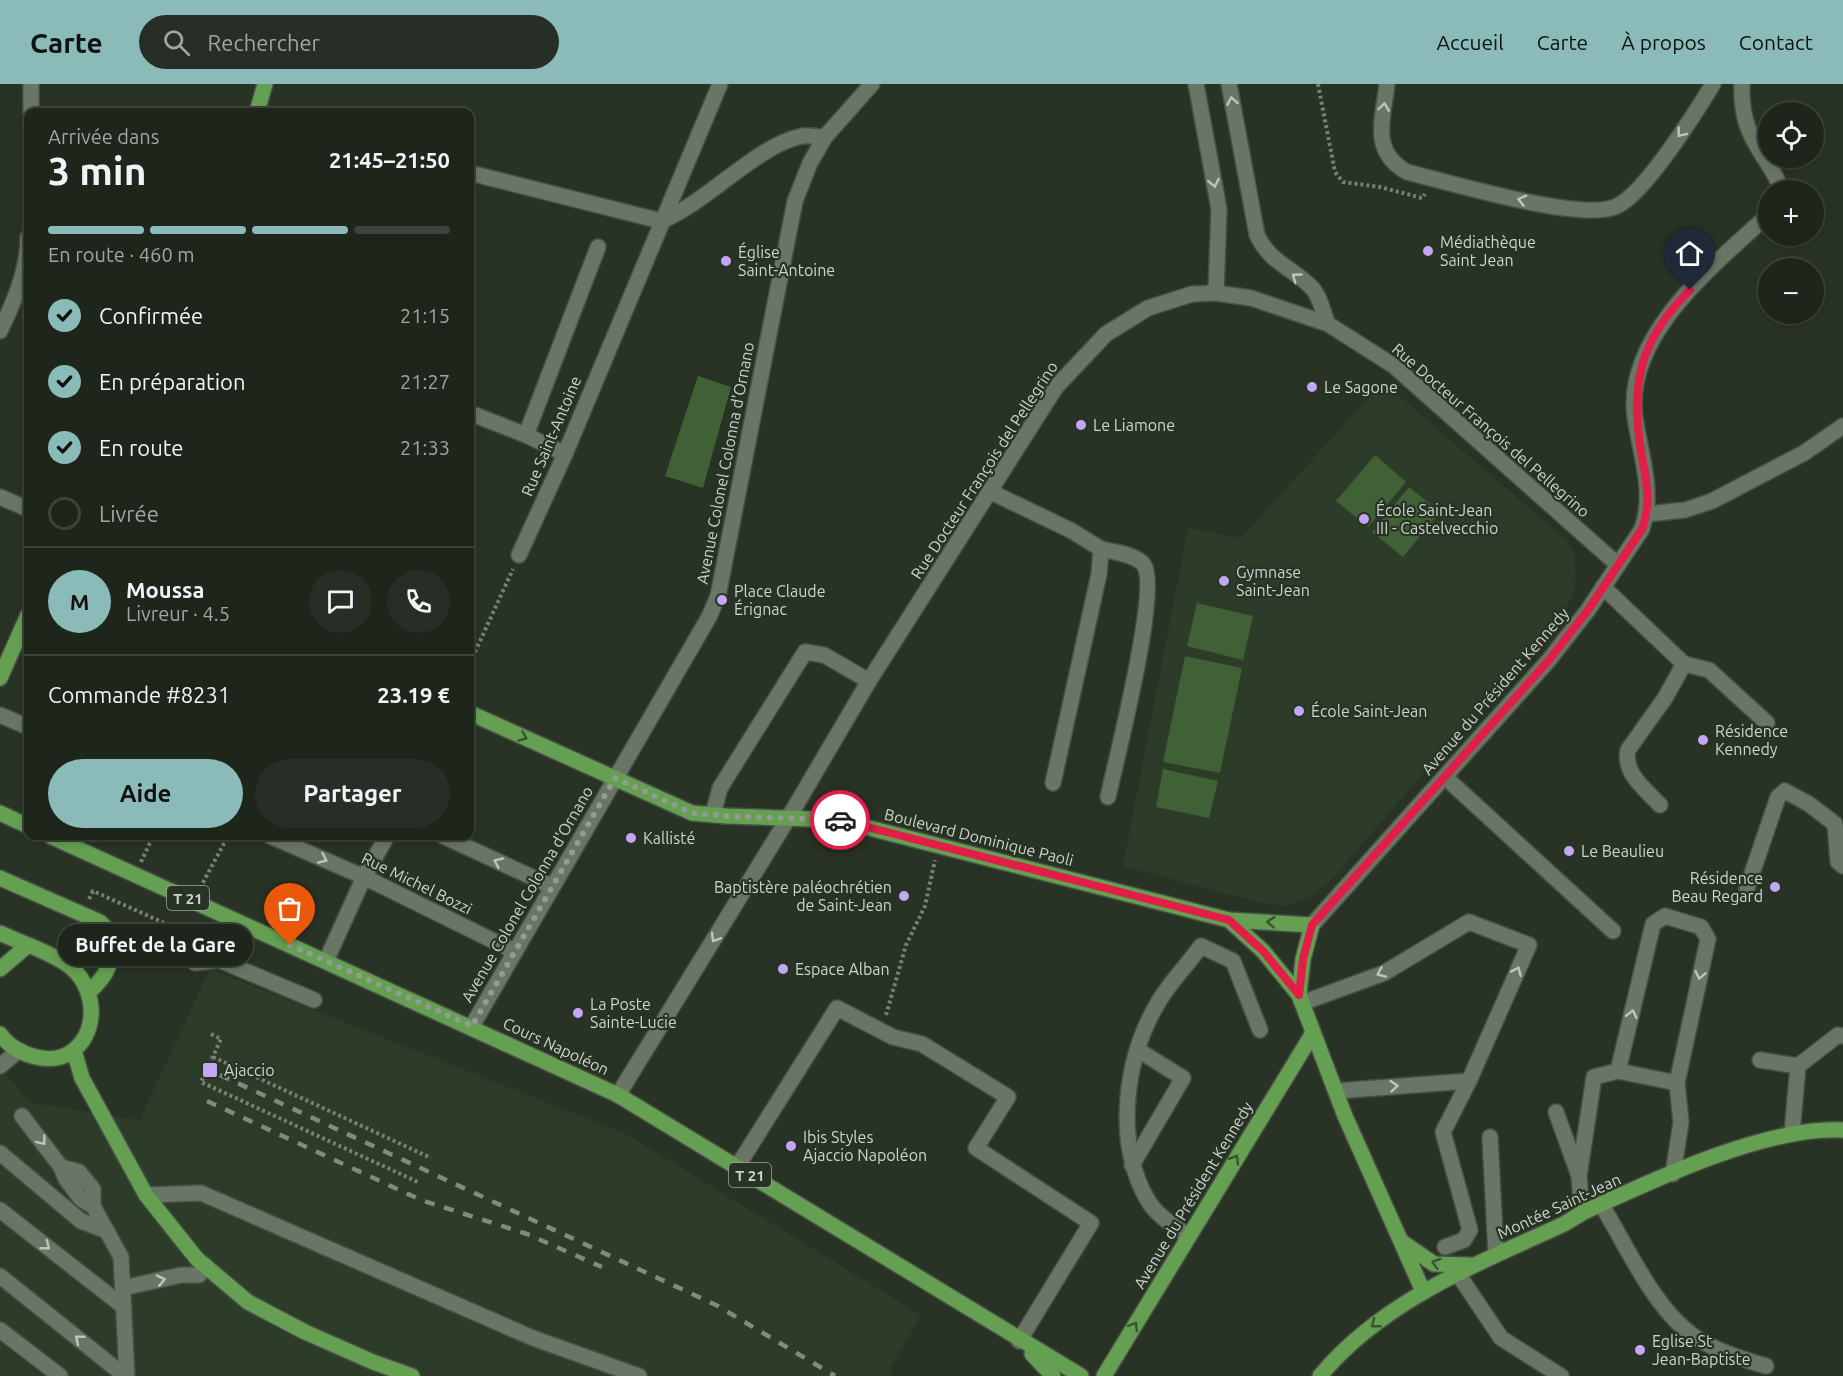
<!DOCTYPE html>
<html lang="fr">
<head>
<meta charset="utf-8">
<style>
  body { margin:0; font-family:Ubuntu,sans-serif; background:#262e25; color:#f1f3f6; height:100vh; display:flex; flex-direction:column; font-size:22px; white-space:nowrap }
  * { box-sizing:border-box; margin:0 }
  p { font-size:20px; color:#a1a5a3 }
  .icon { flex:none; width:33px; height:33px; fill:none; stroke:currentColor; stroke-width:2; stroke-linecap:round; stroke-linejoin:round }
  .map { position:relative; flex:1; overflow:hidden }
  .side { position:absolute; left:24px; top:24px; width:450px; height:732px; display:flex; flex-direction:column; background:#1e261c; border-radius:12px; box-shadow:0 3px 9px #0003,0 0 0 2px #3c433b }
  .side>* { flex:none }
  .buttons { position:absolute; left:1758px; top:18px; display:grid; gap:12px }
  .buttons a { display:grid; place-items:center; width:66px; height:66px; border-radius:50%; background:#1e261c; box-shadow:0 3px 9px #0003,0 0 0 2px #3c433b; font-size:30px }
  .pin { position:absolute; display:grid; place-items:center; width:51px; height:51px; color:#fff; margin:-62px -26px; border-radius:50% 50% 50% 0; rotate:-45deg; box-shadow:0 0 6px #0007 }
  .pin .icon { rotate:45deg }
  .courier { position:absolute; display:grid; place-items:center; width:60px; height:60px; margin:-30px; border:4px solid #e11d48; border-radius:50%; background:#fff; color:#222; box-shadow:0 2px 8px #0007 }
  .bubble { position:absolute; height:42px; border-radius:21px; background:#1e261c; box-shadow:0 3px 9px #0003,0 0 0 2px #3c433b; font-size:20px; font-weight:700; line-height:42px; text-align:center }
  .headline em { font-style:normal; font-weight:700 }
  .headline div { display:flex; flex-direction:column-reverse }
  .headline { display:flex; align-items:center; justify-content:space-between; height:102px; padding:0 24px }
  h1 { font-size:39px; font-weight:700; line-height:45px }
  .bar { display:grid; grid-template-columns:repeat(4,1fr); gap:9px 6px; align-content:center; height:72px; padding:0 24px }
  .bar i { height:8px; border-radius:4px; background:#3c433b }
  .bar .active { background:#8bbbb9 }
  .bar p { grid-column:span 4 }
  .line { display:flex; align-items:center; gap:15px; padding:0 24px; border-top:2px solid #3c433b }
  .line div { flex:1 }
  .round { display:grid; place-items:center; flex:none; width:63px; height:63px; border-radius:32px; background:#262e25 }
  ol { padding:0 24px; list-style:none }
  li { display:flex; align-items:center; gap:18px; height:66px }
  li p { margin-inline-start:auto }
  li .icon { padding:6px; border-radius:50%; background:#8bbbb9; color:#111; stroke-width:4 }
  li:last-child { color:#a1a5a3 }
  li i { width:33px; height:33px; border:3px solid #3c433b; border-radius:50% }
  .primary-button { display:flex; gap:12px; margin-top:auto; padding:12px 24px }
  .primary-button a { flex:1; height:69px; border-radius:36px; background:#8bbbb9; color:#111; font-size:24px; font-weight:700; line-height:69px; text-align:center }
  .primary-button a+a { background:#262e25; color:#f1f3f6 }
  header { display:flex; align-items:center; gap:36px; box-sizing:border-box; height:84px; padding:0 30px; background:#8bbbb9; color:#111 }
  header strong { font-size:28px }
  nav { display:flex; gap:33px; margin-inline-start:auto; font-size:21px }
  .search { width:420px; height:54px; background:#262e25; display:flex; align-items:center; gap:15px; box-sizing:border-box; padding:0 21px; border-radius:33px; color:#a1a5a3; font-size:22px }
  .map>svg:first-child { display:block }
</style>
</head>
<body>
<header>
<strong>Carte</strong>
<div class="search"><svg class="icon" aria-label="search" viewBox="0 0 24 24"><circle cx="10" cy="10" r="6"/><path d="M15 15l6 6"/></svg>Rechercher</div>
<nav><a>Accueil</a><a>Carte</a><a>À propos</a><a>Contact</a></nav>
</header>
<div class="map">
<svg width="1843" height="1292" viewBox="0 0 1843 1292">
  <rect width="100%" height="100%" fill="#283325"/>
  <!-- built -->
  <g fill="#2d3c29">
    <polygon points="1383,298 1566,456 1574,469 1576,491 1573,511 1567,522 1333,794 1313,811 1287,822 1263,819 1123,782 1188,444 1241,454"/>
    <polygon points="210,885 626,1050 921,1231 889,1286 893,1292 0,1292 0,983 30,1019 140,1036"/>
  </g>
  <!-- pitch -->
  <g fill="#3f6135">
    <polygon points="698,292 731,303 703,404 665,392"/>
    <polygon points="1375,371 1406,398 1368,443 1336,417"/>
    <polygon points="1409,403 1440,428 1403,473 1372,448"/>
    <polygon points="1197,519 1253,532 1243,576 1187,562"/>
    <polygon points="1185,572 1242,584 1220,689 1163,678"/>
    <polygon points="1163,685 1218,697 1209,734 1156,723"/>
  </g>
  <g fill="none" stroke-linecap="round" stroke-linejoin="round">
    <!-- minor casing -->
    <g stroke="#464f43" stroke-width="18">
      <g id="minor">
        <polyline points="1196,0 1219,125 1216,209"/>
        <path d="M1229,0L1257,151C1270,179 1293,184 1312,204C1320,212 1323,229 1328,240"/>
        <path d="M1387,0C1383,36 1370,67 1407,88C1448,98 1583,139 1617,122C1645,109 1696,28 1713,0"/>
        <path d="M1742,0C1741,31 1747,47 1763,72C1770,83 1778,94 1781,106"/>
        <polyline points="31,28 31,0"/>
        <polyline points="470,89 661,137"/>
        <path d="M661,137C708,118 757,61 802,52C809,51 817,53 825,53"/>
        <path d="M0,247C14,218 28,186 28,153"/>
        <polyline points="475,331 526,351 565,370"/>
        <polyline points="526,351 598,163"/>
        <polyline points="989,407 1072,447 1101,465 1099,490 1053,699"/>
        <polyline points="0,413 28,425"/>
        <polyline points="1647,430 1685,426 1712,417 1804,369 1843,342"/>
        <path d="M1101,465C1113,468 1136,470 1144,481C1160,506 1116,676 1108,713"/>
        <polyline points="519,471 565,370 720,0"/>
        <path d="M1603,503L1684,580L1665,614L1628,666C1623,689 1645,705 1660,721"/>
        <polyline points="1684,580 1709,586 1767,639"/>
        <polyline points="0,631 28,643"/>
        <polyline points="1445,693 1613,847"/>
        <polyline points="713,730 720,704 805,568 824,571 869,597"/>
        <polyline points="270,752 364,793 514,867"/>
        <polyline points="443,752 551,802"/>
        <polyline points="1747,804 1778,713 1785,707 1809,720 1835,740 1838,778 1843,782"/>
        <path d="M1312,841L1549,576L1588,526L1642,445C1655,408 1640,369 1635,333C1624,251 1715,180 1768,131"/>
        <polyline points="326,877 364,793 387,752"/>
        <polyline points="195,879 219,876 314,916"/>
        <polyline points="1302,919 1384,889 1469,838 1529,861 1469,997 1336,1007"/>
        <polyline points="472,942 709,533 718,512 795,117 810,79 825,53 872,0"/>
        <polyline points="1760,976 1798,982"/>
        <polyline points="0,982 18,967"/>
        <polyline points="618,1011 789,733 869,597 1056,303 1106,250 1148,224 1192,210 1216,209 1251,214 1328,240 1394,282 1618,481"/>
        <polyline points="1556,1028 1578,1089"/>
        <polyline points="22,1032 61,1083 66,1095 81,1115 93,1122 121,1173 127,1292"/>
        <polyline points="1792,1049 1798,982 1838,951 1843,952"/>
        <polyline points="1490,1053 1496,1171"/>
        <polyline points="0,1069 81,1137 107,1147"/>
        <polyline points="1132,1081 1183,994 1138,966"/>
        <polyline points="61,1083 79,1088 93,1105 93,1122"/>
        <polyline points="737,1083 837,924 893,953 922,960 1008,1013 976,1064 1091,1139 1019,1257"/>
        <polyline points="1673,1090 1681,1038 1677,999"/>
        <polyline points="146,1111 201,1109 533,1254 639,1292"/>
        <path d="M1601,1120C1627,1162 1655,1228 1698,1255C1719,1268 1742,1275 1766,1282"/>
        <polyline points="0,1126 124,1223"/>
        <polyline points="1582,1129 1579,1092 1594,993 1618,987 1677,999 1708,855 1701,843 1665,832 1653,840 1618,987"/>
        <path d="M1188,1152C1174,1142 1156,1131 1147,1115C1114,1056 1125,973 1159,917C1171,897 1188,880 1201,862L1233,877L1260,946"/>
        <polyline points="1445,1163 1464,1156 1470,1146 1443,1048 1469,997"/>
        <polyline points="1458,1190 1501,1254 1561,1292"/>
        <polyline points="0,1192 125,1292"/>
        <polyline points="123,1204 181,1191 199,1191 205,1181"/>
        <polyline points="0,1246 60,1292"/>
      </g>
    </g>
    <!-- major casing -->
    <g stroke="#464f43" stroke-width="18">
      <g id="major">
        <polyline points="257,28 265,0"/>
        <polyline points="0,594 28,531"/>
        <polyline points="470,629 692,729 726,732 838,736 1229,836 1312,841 1303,875 1299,911"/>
        <polyline points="0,729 28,742"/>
        <polyline points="50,752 618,1011 1081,1292"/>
        <path d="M0,794L100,838L112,850C112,878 110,889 89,908"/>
        <polyline points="1229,836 1263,867 1299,911 1345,1032 1423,1207"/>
        <path d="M0,849C21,859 48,867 68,881C94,899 101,944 74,966C53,984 14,971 0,950"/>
        <polyline points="0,885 27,862"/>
        <polyline points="74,967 82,994 146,1111 197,1175 248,1218 305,1248 373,1278 412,1292"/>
        <polyline points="1402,1158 1434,1180 1470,1181"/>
        <polyline points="1032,1270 1053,1292"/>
        <polyline points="1104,1292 1313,949"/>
        <path d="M1320,1292C1382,1217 1477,1180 1564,1140L1582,1129C1653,1096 1766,1042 1843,1046"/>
      </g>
    </g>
    <!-- path -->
    <g stroke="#778075" stroke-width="4" stroke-dasharray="3 3" stroke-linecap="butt">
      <polyline points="1318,0 1335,88 1343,98 1380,103 1422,114 1425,110"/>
      <polyline points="470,579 513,485"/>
      <polyline points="141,778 153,752"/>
      <polyline points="200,804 228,752"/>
      <polyline points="89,815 93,807 211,860"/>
      <polyline points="886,931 906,861 925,822 935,776"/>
      <polyline points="211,950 221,955 201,998 420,1099"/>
      <polyline points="213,973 431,1074"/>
    </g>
    <!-- minor -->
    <use href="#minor" stroke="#697666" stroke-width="15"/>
    <!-- major -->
    <use href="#major" stroke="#659f52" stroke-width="15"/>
    <!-- rail -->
    <g stroke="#818a7f" stroke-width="4.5" stroke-dasharray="10 10" stroke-linecap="butt">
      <polyline points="220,991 716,1221 835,1292"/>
      <polyline points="207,1017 421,1116 527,1150 602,1183"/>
    </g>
  </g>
  <!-- one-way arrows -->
  <defs><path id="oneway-chevron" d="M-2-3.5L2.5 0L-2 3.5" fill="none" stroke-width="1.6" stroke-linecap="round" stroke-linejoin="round" transform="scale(1.5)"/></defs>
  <g stroke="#bec6bc">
    <use href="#oneway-chevron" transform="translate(1232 17) rotate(-100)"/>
    <use href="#oneway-chevron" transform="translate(1384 23) rotate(-82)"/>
    <use href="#oneway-chevron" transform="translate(1681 49) rotate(128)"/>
    <use href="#oneway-chevron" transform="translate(1214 99) rotate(79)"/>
    <use href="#oneway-chevron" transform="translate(1522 116) rotate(-166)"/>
    <use href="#oneway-chevron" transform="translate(1296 193) rotate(-144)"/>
    <use href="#oneway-chevron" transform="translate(323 775) rotate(24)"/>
    <use href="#oneway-chevron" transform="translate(498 778) rotate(-155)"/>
    <use href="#oneway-chevron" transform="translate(715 854) rotate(121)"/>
    <use href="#oneway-chevron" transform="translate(1517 887) rotate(-66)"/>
    <use href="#oneway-chevron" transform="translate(1381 889) rotate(156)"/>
    <use href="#oneway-chevron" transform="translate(1700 891) rotate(102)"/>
    <use href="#oneway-chevron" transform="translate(1632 930) rotate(-77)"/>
    <use href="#oneway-chevron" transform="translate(1394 1002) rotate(-5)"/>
    <use href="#oneway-chevron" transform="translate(42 1057) rotate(52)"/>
    <use href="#oneway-chevron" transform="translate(46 1162) rotate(38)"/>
    <use href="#oneway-chevron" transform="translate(161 1196) rotate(-13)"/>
    <use href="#oneway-chevron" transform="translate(79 1255) rotate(-141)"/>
  </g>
  <g stroke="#3a5332">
    <use href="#oneway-chevron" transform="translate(523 653) rotate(24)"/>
    <use href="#oneway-chevron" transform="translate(1271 838) rotate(-176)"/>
    <use href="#oneway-chevron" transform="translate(1235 1075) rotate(-59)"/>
    <use href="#oneway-chevron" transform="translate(1436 1179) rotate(-164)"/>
    <use href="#oneway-chevron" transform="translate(1375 1240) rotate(142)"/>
    <use href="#oneway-chevron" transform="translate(1134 1242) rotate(-59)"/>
  </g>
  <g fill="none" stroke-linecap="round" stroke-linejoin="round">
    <!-- done -->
    <polyline stroke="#939c91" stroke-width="6" stroke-dasharray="0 10.8" points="290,861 472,942 615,694 692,729 726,732 840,736"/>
    <!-- route -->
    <path stroke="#e11d48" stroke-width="8" d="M840,736L1229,836L1263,867L1299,911L1303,875L1312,841L1549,576L1588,526L1642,445C1652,419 1646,395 1641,368C1630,300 1640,255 1690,206"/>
  </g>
  <!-- markers -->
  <g fill="#c2a8f3" stroke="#283325" stroke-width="2">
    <circle cx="1428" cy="167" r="6"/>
    <circle cx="726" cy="177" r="6"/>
    <circle cx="1312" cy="303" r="6"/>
    <circle cx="1081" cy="341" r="6"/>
    <circle cx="1364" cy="435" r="6"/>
    <circle cx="1224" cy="497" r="6"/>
    <circle cx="722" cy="516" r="6"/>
    <circle cx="1299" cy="627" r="6"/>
    <circle cx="1703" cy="656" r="6"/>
    <circle cx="631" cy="754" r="6"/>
    <circle cx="1569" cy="767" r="6"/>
    <circle cx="1775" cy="803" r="6"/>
    <circle cx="904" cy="812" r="6"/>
    <circle cx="783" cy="885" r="6"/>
    <circle cx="578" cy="929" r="6"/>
    <rect x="202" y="978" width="16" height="16" rx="3"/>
    <circle cx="791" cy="1062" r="6"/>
    <circle cx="1640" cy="1266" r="6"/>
  </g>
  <g text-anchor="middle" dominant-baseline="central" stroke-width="4.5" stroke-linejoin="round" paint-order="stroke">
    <!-- shield labels -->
    <g fill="#283325" stroke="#9ca499" stroke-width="1.5">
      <rect x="167" y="802" width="42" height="24" rx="4.5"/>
      <rect x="729" y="1079" width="42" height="24" rx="4.5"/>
    </g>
    <g font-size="15" font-weight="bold" fill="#cdd4cb">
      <text x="188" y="814">T 21</text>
      <text x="750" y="1091">T 21</text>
    </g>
    <!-- poi labels -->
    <g font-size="16" fill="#cdd4cb" stroke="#283325" text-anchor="start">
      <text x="1440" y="158">Médiathèque<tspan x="1440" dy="18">Saint Jean</tspan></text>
      <text x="738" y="168">Église<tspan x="738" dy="18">Saint-Antoine</tspan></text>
      <text x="1324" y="303">Le Sagone</text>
      <text x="1093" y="341">Le Liamone</text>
      <text x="1376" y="426">École Saint-Jean<tspan x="1376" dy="18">III - Castelvecchio</tspan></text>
      <text x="1236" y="488">Gymnase<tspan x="1236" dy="18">Saint-Jean</tspan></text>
      <text x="734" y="507">Place Claude<tspan x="734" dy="18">Érignac</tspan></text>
      <text x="1311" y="627">École Saint-Jean</text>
      <text x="1715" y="647">Résidence<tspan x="1715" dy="18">Kennedy</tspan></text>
      <text x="643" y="754">Kallisté</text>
      <text x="1581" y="767">Le Beaulieu</text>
      <text x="1763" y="794" text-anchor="end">Résidence<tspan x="1763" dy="18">Beau Regard</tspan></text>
      <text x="892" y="803" text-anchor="end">Baptistère paléochrétien<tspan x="892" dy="18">de Saint-Jean</tspan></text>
      <text x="795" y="885">Espace Alban</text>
      <text x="590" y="920">La Poste<tspan x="590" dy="18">Sainte-Lucie</tspan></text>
      <text x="224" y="986">Ajaccio</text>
      <text x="803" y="1053">Ibis Styles<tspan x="803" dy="18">Ajaccio Napoléon</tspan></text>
      <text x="1652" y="1257">Eglise St<tspan x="1652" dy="18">Jean-Baptiste</tspan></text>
    </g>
    <!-- street labels -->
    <g font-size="16" fill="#cdd4cb" stroke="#283325">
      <text transform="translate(1491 346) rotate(41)">Rue Docteur François del Pellegrino</text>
      <text transform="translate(551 352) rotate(-67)">Rue Saint-Antoine</text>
      <text transform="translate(725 379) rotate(-79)">Avenue Colonel Colonna d'Ornano</text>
      <text transform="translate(984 386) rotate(-57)">Rue Docteur François del Pellegrino</text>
      <text transform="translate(1495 607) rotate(-49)">Avenue du Président Kennedy</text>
      <text transform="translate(979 753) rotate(14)">Boulevard Dominique Paoli</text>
      <text transform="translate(417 799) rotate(26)">Rue Michel Bozzi</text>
      <text transform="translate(527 810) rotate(-60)">Avenue Colonel Colonna d'Ornano</text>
      <text transform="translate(556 962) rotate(25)">Cours Napoléon</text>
      <text transform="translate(1193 1111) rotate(-59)">Avenue du Président Kennedy</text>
      <text transform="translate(1559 1122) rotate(-25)">Montée Saint-Jean</text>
    </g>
  </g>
</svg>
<div class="buttons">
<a><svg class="icon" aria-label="locate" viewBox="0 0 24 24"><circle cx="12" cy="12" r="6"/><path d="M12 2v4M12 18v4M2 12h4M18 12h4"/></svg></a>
<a>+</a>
<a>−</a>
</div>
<div class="pin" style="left:290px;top:861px;background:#ea580c"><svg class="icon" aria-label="bag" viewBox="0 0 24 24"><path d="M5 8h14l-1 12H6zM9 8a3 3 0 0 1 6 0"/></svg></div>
<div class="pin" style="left:1690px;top:206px;background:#1f2937"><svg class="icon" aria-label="home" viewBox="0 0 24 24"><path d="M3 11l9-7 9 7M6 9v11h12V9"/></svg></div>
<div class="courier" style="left:840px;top:736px"><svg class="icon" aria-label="car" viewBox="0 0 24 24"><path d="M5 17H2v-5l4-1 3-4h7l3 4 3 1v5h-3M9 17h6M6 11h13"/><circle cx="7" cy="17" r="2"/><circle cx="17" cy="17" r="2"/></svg></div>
<div class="bubble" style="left:58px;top:840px;width:195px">Buffet de la Gare</div>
<section class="side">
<div class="headline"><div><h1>3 min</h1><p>Arrivée dans</p></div><em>21:45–21:50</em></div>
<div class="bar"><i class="active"></i><i class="active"></i><i class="active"></i><i></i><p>En route · 460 m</p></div>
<ol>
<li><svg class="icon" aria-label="check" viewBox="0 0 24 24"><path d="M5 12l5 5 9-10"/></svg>Confirmée<p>21:15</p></li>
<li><svg class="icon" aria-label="check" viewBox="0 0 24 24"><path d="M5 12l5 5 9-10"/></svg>En préparation<p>21:27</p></li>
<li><svg class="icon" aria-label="check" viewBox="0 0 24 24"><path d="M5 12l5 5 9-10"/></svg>En route<p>21:33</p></li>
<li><i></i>Livrée</li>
</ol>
<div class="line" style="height:108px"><b class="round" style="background:#8bbbb9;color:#111">M</b><div><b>Moussa</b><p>Livreur · 4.5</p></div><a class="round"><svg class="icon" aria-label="chat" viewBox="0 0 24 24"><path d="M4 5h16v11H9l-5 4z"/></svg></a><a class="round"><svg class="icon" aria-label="phone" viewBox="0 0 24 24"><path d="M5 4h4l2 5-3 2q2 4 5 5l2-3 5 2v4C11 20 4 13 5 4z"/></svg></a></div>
<div class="line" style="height:78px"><div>Commande #8231</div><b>23.19 €</b></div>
<div class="primary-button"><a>Aide</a><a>Partager</a></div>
</section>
</div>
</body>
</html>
